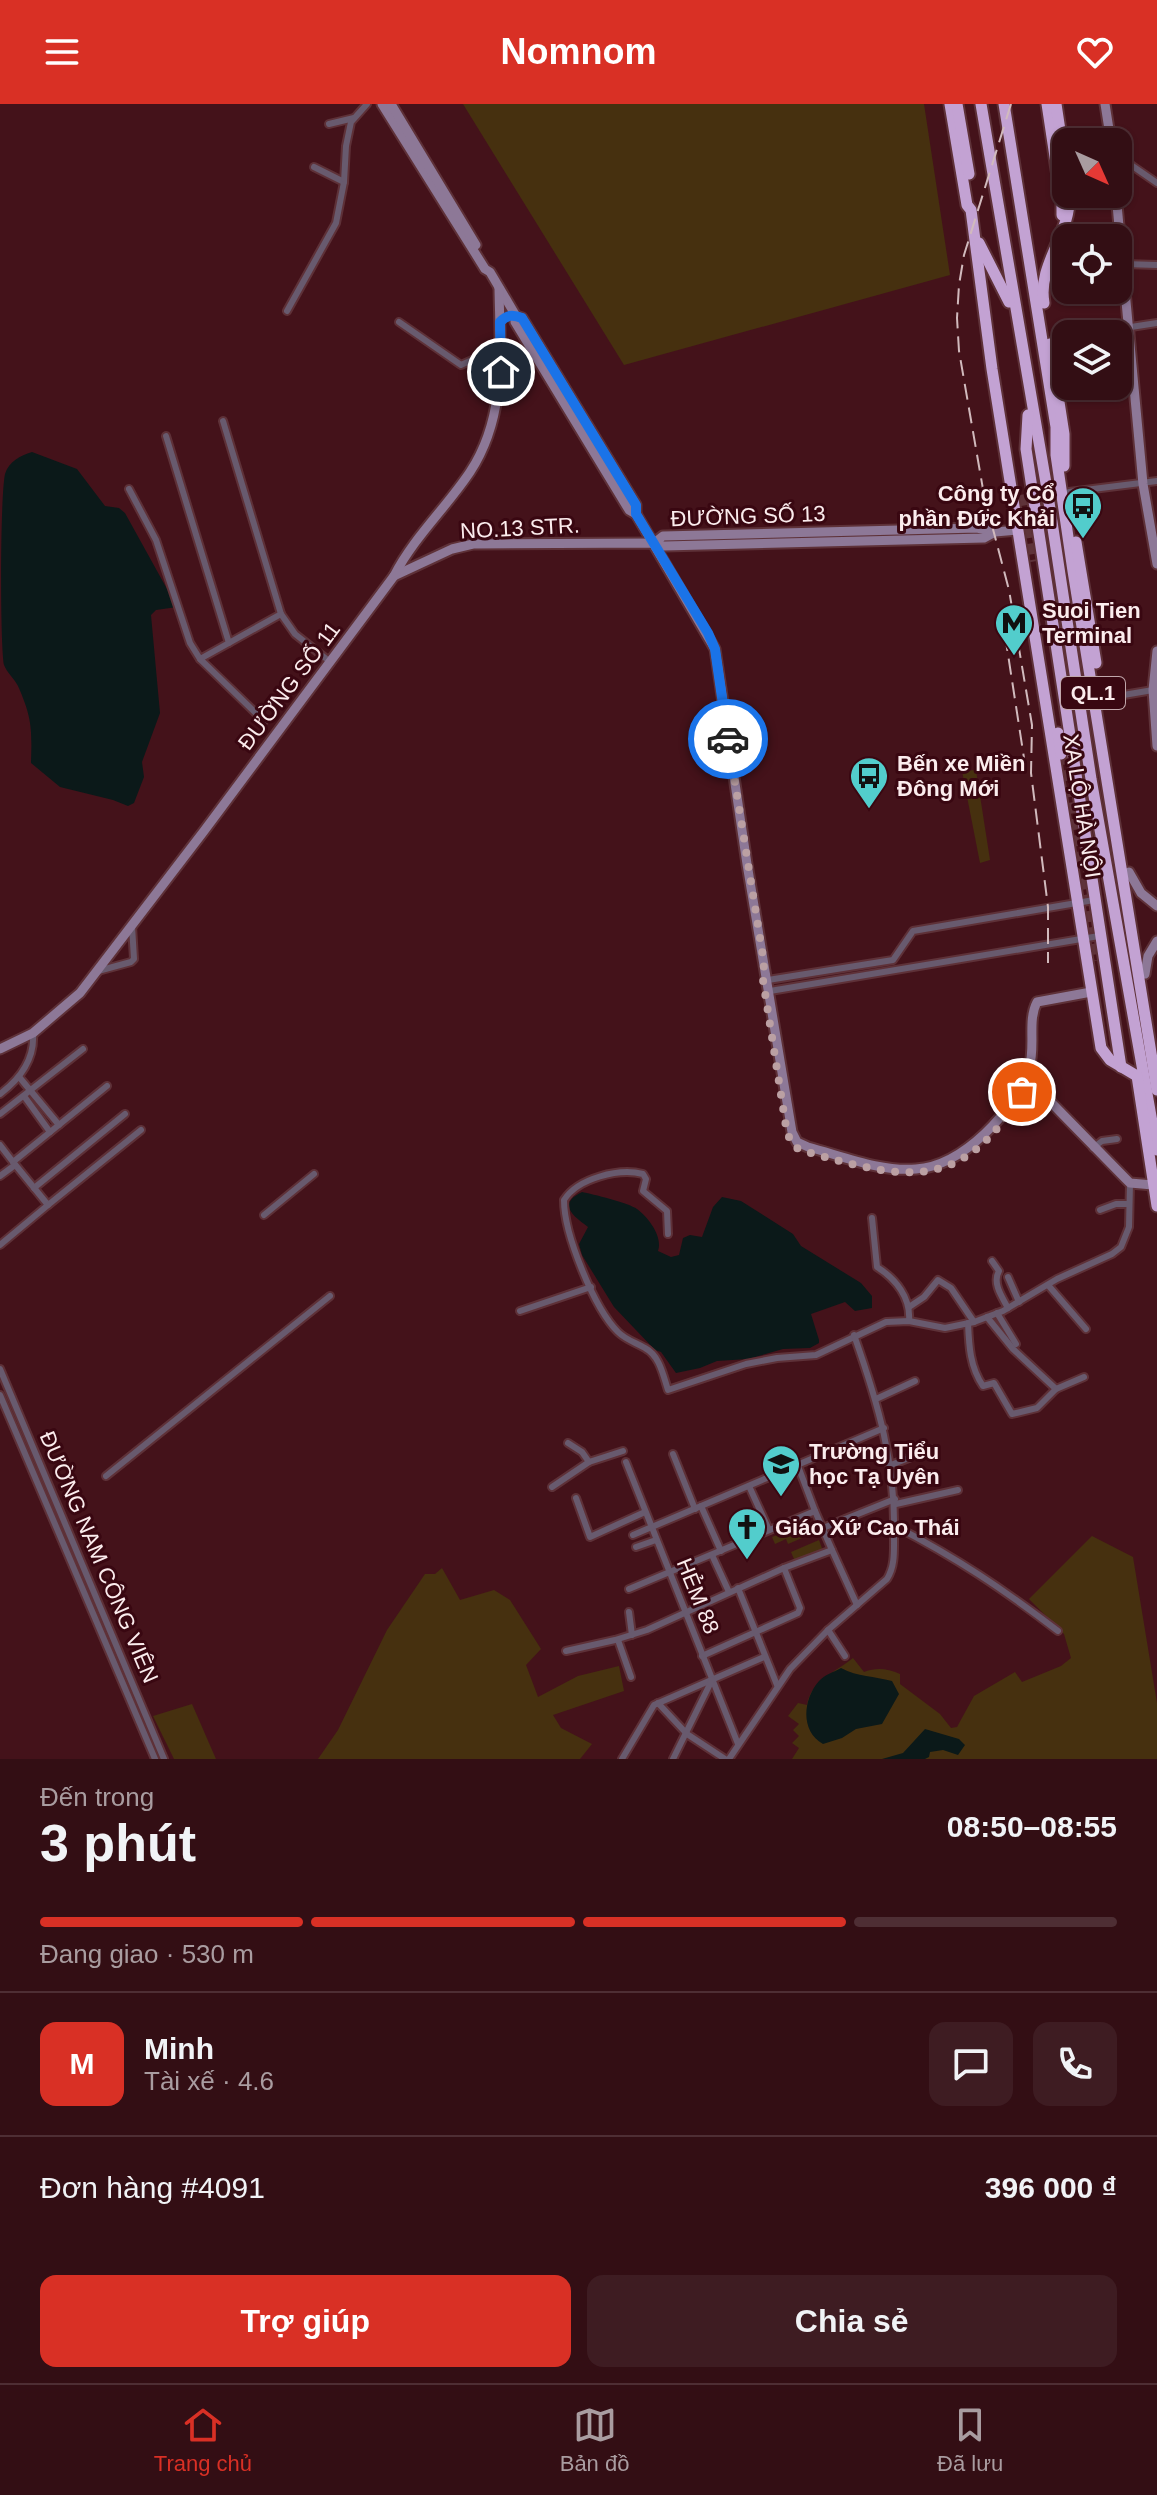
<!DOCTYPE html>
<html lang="vi">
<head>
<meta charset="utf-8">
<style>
  body { margin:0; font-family:Helvetica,sans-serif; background:#3e1c22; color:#f1f3f6; height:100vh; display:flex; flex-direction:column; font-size:30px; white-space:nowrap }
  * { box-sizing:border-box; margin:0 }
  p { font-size:26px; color:#a99ca0 }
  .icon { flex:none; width:44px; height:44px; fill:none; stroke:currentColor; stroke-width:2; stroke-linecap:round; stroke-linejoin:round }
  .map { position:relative; height:1655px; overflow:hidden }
  .panel { display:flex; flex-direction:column; background:#330e14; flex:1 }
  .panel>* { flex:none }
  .needle { width:52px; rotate:135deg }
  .fabs { position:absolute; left:1052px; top:24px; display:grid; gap:16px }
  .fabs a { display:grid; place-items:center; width:80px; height:80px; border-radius:16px; background:#330e14; box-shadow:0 2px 6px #0004,0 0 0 2px #4e2e34; font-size:40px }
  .pin { position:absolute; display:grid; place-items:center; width:68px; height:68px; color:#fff; margin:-34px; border:4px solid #fff; border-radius:50%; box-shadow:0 2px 8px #0007 }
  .courier { position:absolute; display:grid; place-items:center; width:80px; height:80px; margin:-40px; border:6px solid #1a73e8; border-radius:50%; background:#fff; color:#222; box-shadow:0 2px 10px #0007 }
  .overview em { font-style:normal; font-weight:600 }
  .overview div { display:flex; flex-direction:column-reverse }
  .overview { display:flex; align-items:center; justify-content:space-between; height:136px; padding:0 40px }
  h1 { font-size:52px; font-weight:600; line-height:60px }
  .bar { display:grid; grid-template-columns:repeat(4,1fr); gap:12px 8px; align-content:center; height:96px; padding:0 40px }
  .bar i { height:10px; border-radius:6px; background:#4e2e34 }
  .bar .on { background:#d93025 }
  .bar p { grid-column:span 4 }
  .line { display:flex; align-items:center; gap:20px; padding:0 40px; border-top:2px solid #4e2e34 }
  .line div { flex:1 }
  .round { display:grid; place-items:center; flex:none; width:84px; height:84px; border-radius:16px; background:#3e1c22 }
  .primary-button { display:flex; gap:16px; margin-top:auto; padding:16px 40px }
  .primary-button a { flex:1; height:92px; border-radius:16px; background:#d93025; color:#fff; font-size:32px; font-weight:600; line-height:92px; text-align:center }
  .primary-button a+a { background:#3e1c22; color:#f1f3f6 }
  header { display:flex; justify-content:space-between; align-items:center; height:104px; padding:0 40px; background:#d93025; color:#fff; font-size:36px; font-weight:600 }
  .menu { display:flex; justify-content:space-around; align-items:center; height:112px; border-top:2px solid #4e2e34; background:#330e14; font-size:22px; color:#a99ca0 }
  .menu a { display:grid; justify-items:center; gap:4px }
  .menu .on { color:#d93025 }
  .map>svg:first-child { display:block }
</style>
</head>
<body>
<header><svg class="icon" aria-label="menu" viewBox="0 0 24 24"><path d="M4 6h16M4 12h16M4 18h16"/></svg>Nomnom<svg class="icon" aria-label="heart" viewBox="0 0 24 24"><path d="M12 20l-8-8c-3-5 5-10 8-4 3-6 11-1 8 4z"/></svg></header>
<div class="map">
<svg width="1157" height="1655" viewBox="0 0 1157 1655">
  <rect width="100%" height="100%" fill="#44121a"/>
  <!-- green -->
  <g fill="#46300f">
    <polygon points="463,0 924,0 950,171 624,261"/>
    <polygon points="976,666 990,756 980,759 962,667"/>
    <polygon points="810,1418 816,1428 788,1440 786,1435 775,1440 772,1433"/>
    <path d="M1092,1432L1133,1453L1157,1599V1655H792L799,1644L792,1639L799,1632L793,1626L799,1620L788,1612L798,1599L807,1601C811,1576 836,1568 853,1554L864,1568C878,1563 887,1565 900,1570V1580L940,1610L951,1624L957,1623L974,1592L1015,1568L1022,1578L1061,1562L1071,1554L1064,1530L1029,1495Z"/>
    <polygon points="819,1436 823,1447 790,1461 789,1458 794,1455 791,1448"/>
    <polygon points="442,1464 460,1496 494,1486 510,1496 541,1545 526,1561 538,1593 578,1572 619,1562 624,1587 553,1611 561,1624 592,1640 580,1655 318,1655 338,1626 387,1526 425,1470 435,1470"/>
    <polygon points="192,1600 216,1655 174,1655 153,1612"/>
  </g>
  <!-- water -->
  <g fill="#0b1919">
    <path d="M32,348L77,365L105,402L119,404L125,409L177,503L156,506L151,511L160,609L142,658L144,673L134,699L128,702L113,696L60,683L31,659C32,624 32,614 18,582C14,574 7,569 4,561C0,540 0,394 5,370C9,357 20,352 32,348Z"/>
    <path d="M582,1088C592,1090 629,1099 637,1105C649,1114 663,1133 658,1147L671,1153L679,1151L683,1134L690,1131L702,1133L713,1103L722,1093L741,1097L793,1130L801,1142L861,1179L872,1192V1204L855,1207L845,1198L811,1210L819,1236V1239L810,1244L783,1245L748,1255L717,1257L700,1264L676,1269L661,1248L655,1246L614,1203L582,1151L579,1140L588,1123C573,1112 557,1100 582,1088Z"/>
    <path d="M841,1564C858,1573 874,1572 892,1577L899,1590L882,1620L856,1625L842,1634L823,1640C800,1627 803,1595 819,1577C824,1571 834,1568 841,1564Z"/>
    <polygon points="925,1625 959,1635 965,1641 958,1651 943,1646 930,1648 929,1653 925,1655 882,1655 903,1649"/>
  </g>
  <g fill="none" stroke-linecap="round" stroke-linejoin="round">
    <!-- highway-tunnel -->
    <g stroke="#5f333a" stroke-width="11" stroke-dasharray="11 5.5" stroke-linecap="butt">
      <polyline points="1020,391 1031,458"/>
      <polyline points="1061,650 1078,758"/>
      <polyline points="1080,775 1094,857"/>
    </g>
    <!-- street casing -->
    <g stroke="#5e3138" stroke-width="10">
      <g id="street">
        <polyline points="329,20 354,14"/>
        <polyline points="1118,45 1131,61 1157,79"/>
        <polyline points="314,63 344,78"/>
        <polyline points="1124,160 1157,161"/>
        <polyline points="287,207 336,119 344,78 346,42 351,18 367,0"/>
        <polyline points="399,218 461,261 501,243"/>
        <polyline points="1131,223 1157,219"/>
        <polyline points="223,317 281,510 295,530 329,557"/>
        <polyline points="166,332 229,539"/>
        <polyline points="129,385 156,436 190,539 200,555 281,510"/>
        <polyline points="1069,388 1157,377"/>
        <polyline points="200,555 264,617"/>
        <polyline points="1094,596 1153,586"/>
        <polyline points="98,867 131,858 134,855 132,822"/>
        <polyline points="768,876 893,856 913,827 1094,796"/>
        <polyline points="770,887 1099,832"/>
        <polyline points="20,974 59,1021"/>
        <path d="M0,990C20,975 35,956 33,929"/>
        <polyline points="24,992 50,1028"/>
        <polyline points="0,1010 83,945"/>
        <polyline points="0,1041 13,1058 107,982"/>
        <polyline points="1093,1044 1102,1037 1117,1035"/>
        <polyline points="13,1058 48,1101 141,1026"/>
        <polyline points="0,1072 15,1061"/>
        <polyline points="34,1084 125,1010"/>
        <polyline points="1100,1106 1116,1100 1129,1100"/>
        <polyline points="264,1111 314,1070"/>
        <path d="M872,1114L877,1163C896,1175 911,1194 909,1217"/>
        <path d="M668,1130L667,1107L643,1087L646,1075L643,1070C619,1064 578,1074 564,1096C564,1130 594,1204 618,1228C626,1236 635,1238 645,1244C660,1252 663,1271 668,1286L746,1260L777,1254L816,1251L886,1218L909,1217L945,1224L974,1218L1003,1207L1057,1175L1112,1150L1121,1143L1129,1123L1130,1079"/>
        <polyline points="0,1141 48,1101"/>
        <path d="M992,1157L999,1167C992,1179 1002,1193 1008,1204"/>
        <polyline points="1008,1173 1019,1198"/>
        <polyline points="1048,1181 1086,1225"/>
        <polyline points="909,1203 924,1193 938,1176 951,1184 974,1218"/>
        <polyline points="520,1207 591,1183"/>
        <polyline points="997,1209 1016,1240"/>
        <polyline points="987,1213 1013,1245 1056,1285"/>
        <path d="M968,1219C969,1242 970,1263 983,1282L994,1279L1012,1310L1037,1304L1056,1285L1084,1273"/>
        <polyline points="0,1265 164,1655"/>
        <polyline points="0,1291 155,1655"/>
        <polyline points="876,1295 915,1277"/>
        <polyline points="568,1339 582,1348 589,1358"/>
        <polyline points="673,1350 695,1405"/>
        <polyline points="626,1358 738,1640"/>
        <polyline points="891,1361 931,1345"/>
        <polyline points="798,1362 815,1407"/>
        <polyline points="106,1372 330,1192"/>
        <polyline points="749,1382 769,1426"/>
        <polyline points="552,1383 589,1358 623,1347"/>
        <polyline points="576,1394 590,1433 645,1408"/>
        <polyline points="896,1400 958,1386"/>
        <polyline points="701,1402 721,1447"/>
        <path d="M895,1422C957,1454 1003,1485 1058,1527"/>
        <polyline points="823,1424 895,1395"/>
        <polyline points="633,1431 884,1324"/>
        <polyline points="636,1443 656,1436"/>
        <polyline points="832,1446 857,1501"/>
        <polyline points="712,1451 729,1488"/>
        <polyline points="738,1484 777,1581"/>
        <polyline points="629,1508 632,1531"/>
        <polyline points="828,1526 845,1552"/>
        <polyline points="618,1536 631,1573"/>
        <polyline points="566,1547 615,1536 647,1526 784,1464 832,1446 815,1407 629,1485"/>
        <polyline points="702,1552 798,1509 800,1504 784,1464"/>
        <polyline points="658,1599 687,1630 725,1655"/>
        <polyline points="622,1655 654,1601 764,1553"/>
        <polyline points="673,1655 712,1576"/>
        <path d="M729,1655L790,1565L828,1526L887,1475C895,1462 894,1448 894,1432C896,1360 878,1299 854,1231"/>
      </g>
    </g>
    <!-- secondary casing -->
    <g stroke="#5e3138" stroke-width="13">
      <g id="secondary">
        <polyline points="382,0 485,165 490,168 516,212 522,214 636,401 636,410"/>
        <polyline points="391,0 476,141"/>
        <polyline points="1105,0 1111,38"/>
        <polyline points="1116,90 1143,380 1157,460"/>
        <path d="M516,212L515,218L629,406L636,410L715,545L747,760L792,1028L797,1038L808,1043C842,1052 881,1068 916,1065C963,1062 1015,1007 1029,964C1036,943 1027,917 1037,898L1091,888"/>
        <polyline points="654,439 663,432 977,424 995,428"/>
        <polyline points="394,472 452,445 473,440 654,439 664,442 984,434 995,428 1018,426"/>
        <polyline points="1157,547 1153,586 1157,642"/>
        <polyline points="1129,768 1141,789 1157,802"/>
        <polyline points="1145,870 1148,852 1157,837"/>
        <path d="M0,945L33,929L80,889L204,727L394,472C414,433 446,404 470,368C507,312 500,247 499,184"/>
        <polyline points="1018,994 1028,983 1036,983 1125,1074 1130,1079 1153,1081"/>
      </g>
    </g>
    <!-- highway casing -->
    <g stroke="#5e3138" stroke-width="15">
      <g id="highway">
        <polyline points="950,0 967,101 971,106 992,265 1101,944 1110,956 1137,972"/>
        <polyline points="957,0 969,70"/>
        <polyline points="981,0 1047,385 1091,675 1157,1046"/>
        <polyline points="1004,0 1056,323 1056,351 1073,467 1157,986"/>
        <polyline points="1047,0 1062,99 1062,111"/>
        <polyline points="1056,0 1066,66"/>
        <polyline points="979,139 1009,198"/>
        <path d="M1044,199C1037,160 1072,129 1069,90"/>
        <polyline points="1050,240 1064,330 1064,362"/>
        <polyline points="1028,311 1026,345 1121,963"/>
        <polyline points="1076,438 1096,559"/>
        <polyline points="1058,629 1061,650"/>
        <polyline points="1137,972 1157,1102"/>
      </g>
    </g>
    <!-- street -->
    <use href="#street" stroke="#685a6e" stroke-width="6"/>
    <!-- secondary -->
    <use href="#secondary" stroke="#8d7897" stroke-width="9"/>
    <!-- highway -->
    <use href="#highway" stroke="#c3a2d3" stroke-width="11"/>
    <!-- rail -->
    <g stroke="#d1babd" stroke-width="2" stroke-dasharray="16 8" stroke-linecap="butt">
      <polyline points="1011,0 964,151 959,181 957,214 959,247 984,391 1009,486 1032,621 1031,669 1048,803 1048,859"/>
      <polyline points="1005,531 1024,654"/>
    </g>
  </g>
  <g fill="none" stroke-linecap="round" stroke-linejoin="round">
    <!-- done -->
    <path stroke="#bba0a3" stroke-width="8" stroke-dasharray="0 14.4" d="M728,635L764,859L763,876L787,1029L793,1041L800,1046C900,1074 961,1094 1022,988"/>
    <!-- route -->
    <path stroke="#1a73e8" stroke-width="10" d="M501,268L500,218C507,211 512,210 522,214L636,401V410L708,529L715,545L728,635"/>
  </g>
  <!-- icons -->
  <defs>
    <g id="bus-pin" transform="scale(2)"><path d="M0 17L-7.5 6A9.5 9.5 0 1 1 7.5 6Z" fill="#52cdcc" stroke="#390711"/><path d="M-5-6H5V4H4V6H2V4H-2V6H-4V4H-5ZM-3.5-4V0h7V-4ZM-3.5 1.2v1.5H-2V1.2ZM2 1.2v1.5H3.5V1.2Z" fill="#111"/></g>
    <g id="metro-pin" transform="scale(2)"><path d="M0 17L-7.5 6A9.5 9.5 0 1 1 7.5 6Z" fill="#52cdcc" stroke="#390711"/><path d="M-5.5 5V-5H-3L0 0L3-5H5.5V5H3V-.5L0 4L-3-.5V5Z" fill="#111"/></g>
    <g id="school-pin" transform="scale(2)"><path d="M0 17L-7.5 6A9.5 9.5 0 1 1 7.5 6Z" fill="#52cdcc" stroke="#390711"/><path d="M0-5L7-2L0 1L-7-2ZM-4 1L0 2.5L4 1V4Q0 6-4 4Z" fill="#111"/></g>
    <g id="church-pin" transform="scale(2)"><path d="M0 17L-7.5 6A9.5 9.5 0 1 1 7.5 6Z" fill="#52cdcc" stroke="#390711"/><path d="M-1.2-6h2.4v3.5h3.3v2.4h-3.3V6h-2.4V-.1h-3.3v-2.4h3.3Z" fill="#111"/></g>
  </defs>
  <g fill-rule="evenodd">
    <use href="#bus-pin" x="1083" y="402"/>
    <use href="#metro-pin" x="1014" y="519"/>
    <use href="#bus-pin" x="869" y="672"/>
    <use href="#school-pin" x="781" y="1360"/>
    <use href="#church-pin" x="747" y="1423"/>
  </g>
  <g text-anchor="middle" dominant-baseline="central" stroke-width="6" stroke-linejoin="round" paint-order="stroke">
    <!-- shield labels -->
    <rect fill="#390711" stroke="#c1a7ab" stroke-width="2" x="1061" y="573" width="64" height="32" rx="6"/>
    <g font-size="20" font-weight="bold" fill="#fbeced">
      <text x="1093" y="589">QL.1</text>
    </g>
    <!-- poi labels -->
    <g font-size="22" font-weight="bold" fill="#fbeced" stroke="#390711" text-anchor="start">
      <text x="1055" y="389" text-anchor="end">Công ty Cổ<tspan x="1055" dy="25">phần Đức Khải</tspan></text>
      <text x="1042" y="506">Suoi Tien<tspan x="1042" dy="25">Terminal</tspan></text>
      <text x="897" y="659">Bến xe Miền<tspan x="897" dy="25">Đông Mới</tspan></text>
      <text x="809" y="1347">Trường Tiểu<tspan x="809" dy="25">học Tạ Uyên</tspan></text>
      <text x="775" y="1423">Giáo Xứ Cao Thái</text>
    </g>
    <!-- street labels -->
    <g font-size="22" fill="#fbeced" stroke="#390711">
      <text transform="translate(748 412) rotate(-2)">ĐƯỜNG SỐ 13</text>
      <text transform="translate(520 424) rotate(-3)">NO.13 STR.</text>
      <text transform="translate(289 582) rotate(-53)">ĐƯỜNG SỐ 11</text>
      <text transform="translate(1082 702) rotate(81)">XA LỘ HÀ NỘI</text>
      <text transform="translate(99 1453) rotate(67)">ĐƯỜNG NAM CÔNG VIÊN</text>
      <text transform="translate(698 1492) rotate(68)">HẺM 88</text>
    </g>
  </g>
</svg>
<div class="fabs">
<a><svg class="needle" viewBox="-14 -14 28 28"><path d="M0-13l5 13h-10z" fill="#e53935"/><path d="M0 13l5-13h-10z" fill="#a99ca0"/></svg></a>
<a><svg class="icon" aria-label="locate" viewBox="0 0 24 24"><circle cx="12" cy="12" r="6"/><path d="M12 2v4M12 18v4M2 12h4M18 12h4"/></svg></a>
<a><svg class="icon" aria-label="layers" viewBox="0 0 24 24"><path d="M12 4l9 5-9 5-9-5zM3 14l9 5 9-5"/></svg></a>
</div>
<div class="pin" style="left:1022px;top:988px;background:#ea580c"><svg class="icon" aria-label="bag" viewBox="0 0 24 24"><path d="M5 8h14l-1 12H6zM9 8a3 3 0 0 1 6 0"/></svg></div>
<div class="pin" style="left:501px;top:268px;background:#1f2937"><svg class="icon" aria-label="home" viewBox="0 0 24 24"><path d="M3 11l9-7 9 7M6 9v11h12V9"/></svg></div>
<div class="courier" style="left:728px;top:635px"><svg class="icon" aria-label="car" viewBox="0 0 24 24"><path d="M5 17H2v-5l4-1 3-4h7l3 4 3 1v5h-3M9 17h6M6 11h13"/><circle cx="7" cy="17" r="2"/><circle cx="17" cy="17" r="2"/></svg></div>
</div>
<section class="panel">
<div class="overview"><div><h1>3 phút</h1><p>Đến trong</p></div><em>08:50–08:55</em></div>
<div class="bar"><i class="on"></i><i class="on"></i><i class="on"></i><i></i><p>Đang giao · 530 m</p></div>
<div class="line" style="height:144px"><b class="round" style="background:#d93025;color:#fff">M</b><div><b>Minh</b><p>Tài xế · 4.6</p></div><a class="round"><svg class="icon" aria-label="chat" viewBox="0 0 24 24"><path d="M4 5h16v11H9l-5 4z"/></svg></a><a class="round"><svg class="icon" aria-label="phone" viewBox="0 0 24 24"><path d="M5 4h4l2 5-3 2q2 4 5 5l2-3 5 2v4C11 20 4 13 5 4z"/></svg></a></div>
<div class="line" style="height:104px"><div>Đơn hàng #4091</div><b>396 000 ₫</b></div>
<div class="primary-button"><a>Trợ giúp</a><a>Chia sẻ</a></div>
</section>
<nav class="menu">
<a class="on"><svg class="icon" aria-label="home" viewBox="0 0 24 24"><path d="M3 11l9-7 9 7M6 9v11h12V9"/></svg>Trang chủ</a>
<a><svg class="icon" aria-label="map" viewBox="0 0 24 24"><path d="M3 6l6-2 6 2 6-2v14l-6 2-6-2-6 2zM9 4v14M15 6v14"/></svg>Bản đồ</a>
<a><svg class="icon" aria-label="saved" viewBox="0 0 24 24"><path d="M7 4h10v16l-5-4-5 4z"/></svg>Đã lưu</a>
</nav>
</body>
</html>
